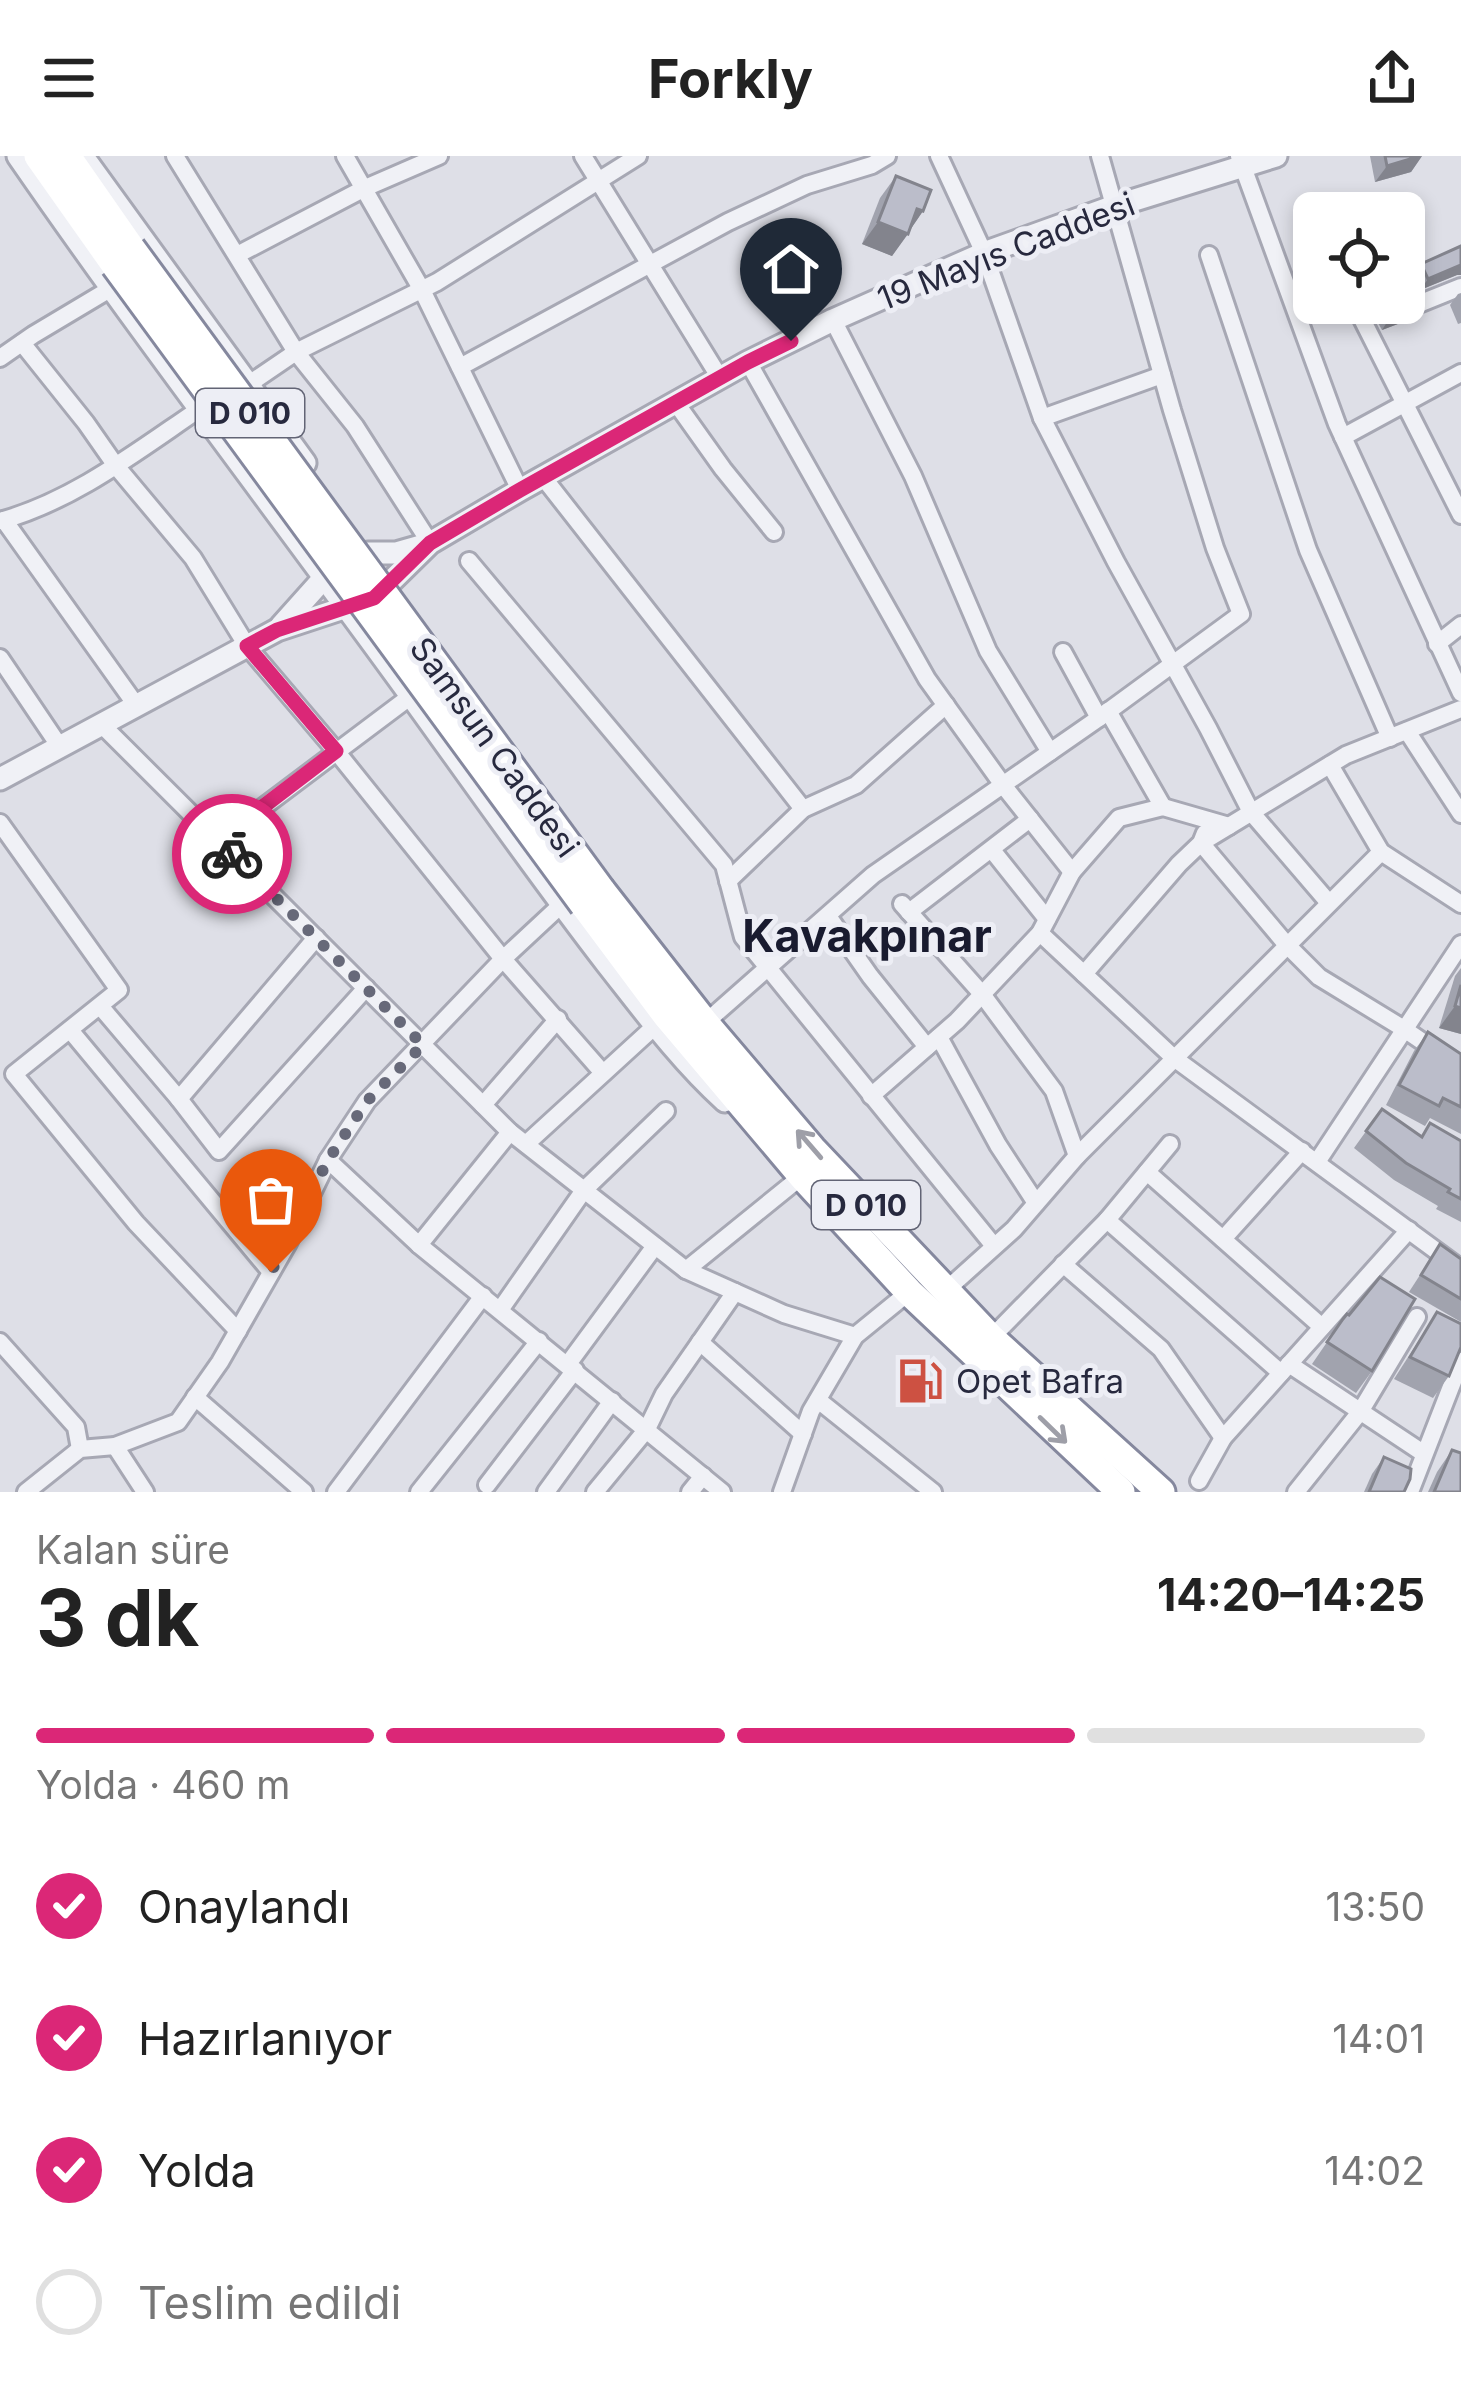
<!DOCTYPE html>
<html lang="tr">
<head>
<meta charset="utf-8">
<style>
  body { margin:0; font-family:Inter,sans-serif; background:#f2f2f2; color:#222; height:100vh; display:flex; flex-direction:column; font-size:45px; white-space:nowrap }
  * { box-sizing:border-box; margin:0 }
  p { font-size:39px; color:#767676 }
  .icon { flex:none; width:66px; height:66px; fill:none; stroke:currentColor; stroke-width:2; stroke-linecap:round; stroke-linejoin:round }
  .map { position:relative; height:1336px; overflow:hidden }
  .details { display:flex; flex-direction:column; background:#fff; flex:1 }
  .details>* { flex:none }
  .tools { position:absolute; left:1293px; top:36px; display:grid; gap:24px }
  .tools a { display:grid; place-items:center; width:132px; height:132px; border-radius:18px; background:#fff; box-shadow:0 6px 18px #0003; font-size:60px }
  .pin { position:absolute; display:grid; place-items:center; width:102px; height:102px; color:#fff; margin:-123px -51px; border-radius:50% 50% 50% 0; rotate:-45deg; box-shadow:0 0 12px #0007 }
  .pin .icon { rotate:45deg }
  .courier { position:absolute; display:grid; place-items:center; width:120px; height:120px; margin:-60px; border:9px solid #db2777; border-radius:50%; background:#fff; color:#222; box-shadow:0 3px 15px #0007 }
  .headline em { font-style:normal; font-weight:700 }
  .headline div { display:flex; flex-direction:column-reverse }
  .headline { display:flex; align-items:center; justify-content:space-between; height:204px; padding:0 36px }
  h1 { font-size:78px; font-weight:700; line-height:90px }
  .bar { display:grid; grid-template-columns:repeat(4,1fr); gap:18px 12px; align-content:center; height:144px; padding:0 36px }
  .bar i { height:15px; border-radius:9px; background:#e0e0e0 }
  .bar .selected { background:#db2777 }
  .bar p { grid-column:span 4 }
  ol { padding:0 36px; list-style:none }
  li { display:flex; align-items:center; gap:36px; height:132px }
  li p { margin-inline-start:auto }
  li .icon { padding:12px; border-radius:50%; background:#db2777; color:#fff; stroke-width:4 }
  li:last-child { color:#767676 }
  li i { width:66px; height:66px; border:6px solid #e0e0e0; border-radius:50% }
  header { display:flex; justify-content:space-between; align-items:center; height:156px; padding:0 36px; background:#fff; font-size:54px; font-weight:700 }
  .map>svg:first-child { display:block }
</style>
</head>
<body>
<header><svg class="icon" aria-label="menu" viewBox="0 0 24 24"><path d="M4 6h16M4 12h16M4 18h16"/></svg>Forkly<svg class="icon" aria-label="share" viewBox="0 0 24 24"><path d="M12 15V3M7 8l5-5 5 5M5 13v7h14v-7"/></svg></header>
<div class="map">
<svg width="1461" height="1336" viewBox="0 0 1461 1336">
  <rect width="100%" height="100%" fill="#dedfe7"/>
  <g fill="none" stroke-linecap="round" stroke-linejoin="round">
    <!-- minor casing -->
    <g stroke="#a7a8b4" stroke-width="22">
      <g id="minor">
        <polyline points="175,0 296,196 355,270 430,387"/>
        <polyline points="345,0 422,134 520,334"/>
        <polyline points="583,0 720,222"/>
        <polyline points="939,0 984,97 1042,262 1116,406 1208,572 1251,656 1329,747"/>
        <polyline points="1239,0 1337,268 1461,537"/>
        <polyline points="237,99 365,32 439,0"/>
        <polyline points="1209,99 1308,394 1390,582"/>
        <polyline points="1421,147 1461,131"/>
        <polyline points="1356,151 1461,359"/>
        <polyline points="833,164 913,320 988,495 1050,596"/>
        <polyline points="22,187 86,267 116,310 193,402 247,490 336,595 503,803 603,917"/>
        <polyline points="0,202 33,179 110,133"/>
        <polyline points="748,206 927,523 1003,629 1072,716"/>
        <polyline points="460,211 728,66 807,29 872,9 887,0"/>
        <polyline points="249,228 296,196 437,126 638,0"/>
        <polyline points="676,247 723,313 774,376"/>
        <polyline points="1042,262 1162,219"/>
        <polyline points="1343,281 1461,217"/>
        <polyline points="543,321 803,653"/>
        <polyline points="4,364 136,549"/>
        <path d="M0,365C73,345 136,296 198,254"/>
        <polyline points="469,405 724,709 743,781 994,1090"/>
        <polyline points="1437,488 1461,469"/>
        <polyline points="1063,496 1099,562"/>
        <polyline points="0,502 60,591"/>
        <polyline points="1461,553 1346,599 1201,687 1286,788 1319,821 1404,873 1461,912"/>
        <polyline points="1108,555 1163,651"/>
        <polyline points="101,568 510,976 686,1114 784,1158 855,1180"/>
        <polyline points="1407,575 1461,658"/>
        <polyline points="1330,609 1381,696 1461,748"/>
        <polyline points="0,667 119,834 14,918 136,1067 238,1175"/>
        <polyline points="218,685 411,540"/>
        <polyline points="992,694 1047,763"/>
        <polyline points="728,725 803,653 856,629 946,549"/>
        <polyline points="902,748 982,838 1054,935 1077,1000"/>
        <polyline points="909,756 1030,663"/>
        <polyline points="828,760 870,820 927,891"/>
        <polyline points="1040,777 1174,902 1461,1113"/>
        <polyline points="1084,818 1179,708 1201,687 1205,677"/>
        <polyline points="100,850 179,943 316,782"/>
        <polyline points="705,867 873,719 1099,562 1241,458 1215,392 1172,254 1100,0"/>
        <polyline points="70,874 271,1116"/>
        <polyline points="939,881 998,989 1036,1047"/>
        <polyline points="871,940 957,865 1040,777 1072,716 1119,662 1163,651 1229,670"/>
        <polyline points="179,943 219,995 366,832"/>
        <polyline points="483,949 558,863"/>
        <polyline points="526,988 655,870"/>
        <polyline points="328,1004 419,1089 722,1336"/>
        <polyline points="1317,1006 1461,788"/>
        <polyline points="1147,1016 1322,1171"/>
        <polyline points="1107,1064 1281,1217"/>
        <polyline points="1223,1083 1302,995"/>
        <polyline points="419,1089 510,976"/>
        <polyline points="1063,1108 1161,1193 1223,1282"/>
        <polyline points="686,1114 802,1020"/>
        <polyline points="945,1135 1014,1073 1077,1000 1381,696"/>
        <polyline points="500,1154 584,1034 666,955"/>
        <polyline points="991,1182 1107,1064 1170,988"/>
        <polyline points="0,1186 76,1271 80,1293"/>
        <polyline points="700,1186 803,1278"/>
        <polyline points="568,1208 655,1090"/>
        <polyline points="1289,1208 1423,1297"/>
        <polyline points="195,1241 304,1336"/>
        <polyline points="818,1244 933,1336"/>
        <polyline points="115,1290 145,1336"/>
        <polyline points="1199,1325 1223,1282 1409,1074"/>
        <polyline points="487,1329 575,1214"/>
        <polyline points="26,1336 80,1293 115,1290 178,1266 220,1206 288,1087 328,1004 367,945 503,803 561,749"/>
        <polyline points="336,1336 483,1140"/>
        <polyline points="419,1336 539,1185"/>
        <polyline points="546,1336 612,1245"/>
        <polyline points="595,1336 647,1273 664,1238 735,1136"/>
        <polyline points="690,1336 703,1320"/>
        <polyline points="782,1336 811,1255 855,1180 909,1136"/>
        <polyline points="1296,1336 1360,1256 1417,1161"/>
        <polyline points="1410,1336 1461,1205"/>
      </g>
    </g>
    <!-- tertiary casing -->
    <g stroke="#a7a8b4" stroke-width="27">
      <g id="tertiary">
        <path d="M18,0C147,187 286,367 419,551C481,637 542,724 607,808C644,855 680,904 725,945"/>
        <polyline points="84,2 305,307"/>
        <polyline points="281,470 323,423 346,405 368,397 396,397 424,389"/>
        <polyline points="0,623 277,474 374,442 430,387 520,334 748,206 833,164 984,97 1112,51 1276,0"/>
      </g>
    </g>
    <!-- trunk casing -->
    <g stroke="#85889e" stroke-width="33">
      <g id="trunk">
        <polyline points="38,0 115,109"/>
        <polyline points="67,0 131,92"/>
        <polyline points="601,734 705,867 812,993 991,1182 1161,1336"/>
        <polyline points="584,749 666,859 802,1020 909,1136 1121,1336"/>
      </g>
    </g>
    <!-- minor -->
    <use href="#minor" stroke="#f0f1f6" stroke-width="16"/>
    <!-- tertiary -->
    <use href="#tertiary" stroke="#f0f1f6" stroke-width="21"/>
    <!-- trunk -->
    <use href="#trunk" stroke="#fff" stroke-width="27"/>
    <!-- trunk-bridge casing -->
    <g stroke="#85889e" stroke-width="33" stroke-linecap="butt">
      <g id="trunk-bridge">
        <polyline points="131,92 601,734"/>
        <polyline points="115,109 584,749"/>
      </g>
    </g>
    <!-- trunk-bridge -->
    <use href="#trunk-bridge" stroke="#fff" stroke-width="27"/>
  </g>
  <!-- wall -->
  <g fill="#a1a3ae">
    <polygon points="1370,0 1422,0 1411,16 1375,26"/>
    <polygon points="896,20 923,55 892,100 862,88 880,42"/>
    <polygon points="1421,108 1457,119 1420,134 1413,119"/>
    <polygon points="1461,137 1461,167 1458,168 1450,149 1458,138"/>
    <polygon points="1367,147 1404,147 1415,149 1403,166 1382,174"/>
    <polygon points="1461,812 1461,878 1439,872 1455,820"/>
    <polygon points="1428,876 1461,898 1461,978 1430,962 1425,970 1386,949 1414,895"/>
    <polygon points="1382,953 1421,981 1430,967 1461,985 1461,1066 1436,1053 1438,1050 1394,1024 1354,992"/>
    <polygon points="1440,1088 1461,1103 1461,1166 1409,1136"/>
    <polygon points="1437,1156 1449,1220 1433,1242 1394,1223"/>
    <polygon points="1349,1159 1372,1215 1356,1237 1312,1208 1343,1163"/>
    <polygon points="1452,1294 1461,1336 1428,1336 1437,1316"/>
    <polygon points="1384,1301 1404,1336 1364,1336 1372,1318"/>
  </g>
  <!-- shaded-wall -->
  <g fill="#83848d">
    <polygon points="1422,0 1411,16 1375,26 1387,10"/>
    <polygon points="917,53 923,55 908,77"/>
    <polygon points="878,66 908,78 892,100 862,88"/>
    <polygon points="1461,109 1461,119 1457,119 1420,134 1428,123"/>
    <polygon points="1415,149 1403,166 1382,174 1393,157"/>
    <polygon points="1455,850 1461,852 1461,878 1439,872"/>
  </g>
  <!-- building -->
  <g fill="#bbbdca" stroke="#83848d" stroke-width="3">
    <polygon points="1385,0 1420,0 1387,10"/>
    <polygon points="896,20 931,34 923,55 917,53 908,78 878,66"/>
    <polygon points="1461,90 1461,109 1428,123 1421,108"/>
    <polygon points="1404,120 1415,149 1393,157 1388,147 1404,147"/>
    <polygon points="1461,829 1461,852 1455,850"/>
    <polygon points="1428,876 1461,898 1461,951 1443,942 1439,950 1399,929"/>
    <polygon points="1382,953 1422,981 1430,967 1461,985 1461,1043 1448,1036 1450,1033 1406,1007 1366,975"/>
    <polygon points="1440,1088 1461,1103 1461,1143 1421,1119"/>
    <polygon points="1380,1121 1415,1143 1372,1215 1327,1186 1343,1163 1347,1158 1349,1159"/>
    <polygon points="1437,1156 1461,1168 1461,1191 1449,1220 1410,1201"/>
    <polygon points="1452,1294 1461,1297 1461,1336 1434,1336"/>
    <polygon points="1384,1301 1411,1313 1410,1323 1404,1336 1369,1336"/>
  </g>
  <!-- one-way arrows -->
  <defs><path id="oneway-shaft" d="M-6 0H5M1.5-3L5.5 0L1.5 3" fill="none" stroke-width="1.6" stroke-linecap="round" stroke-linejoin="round" transform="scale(3)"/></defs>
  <g stroke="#9e9fa8">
    <use href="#oneway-shaft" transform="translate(809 988) rotate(-131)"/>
    <use href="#oneway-shaft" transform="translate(1053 1274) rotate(44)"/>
  </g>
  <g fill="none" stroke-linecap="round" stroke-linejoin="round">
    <!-- done -->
    <polyline stroke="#676979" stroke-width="12" stroke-dasharray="0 21.6" points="232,698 423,889 367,945 328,1004 271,1116"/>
    <!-- route -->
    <polyline stroke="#db2777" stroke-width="15" points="232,698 218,685 336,595 247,490 277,474 374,442 430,387 520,334 748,206 791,185"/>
  </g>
  <!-- icons -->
  <defs>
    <g id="fuel-bare" transform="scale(3.6)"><path d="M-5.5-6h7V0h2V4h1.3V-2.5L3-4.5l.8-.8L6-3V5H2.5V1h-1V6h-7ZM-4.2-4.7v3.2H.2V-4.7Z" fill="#cd5142" stroke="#edeef5" stroke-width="2.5" paint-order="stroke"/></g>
  </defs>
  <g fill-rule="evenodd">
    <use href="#fuel-bare" x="920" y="1225"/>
  </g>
  <g text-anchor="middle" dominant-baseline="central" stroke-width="10" stroke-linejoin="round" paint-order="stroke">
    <!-- shield labels -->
    <g fill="#edeef5" stroke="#626475" stroke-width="3">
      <rect x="196" y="233" width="108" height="48" rx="9"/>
      <rect x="812" y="1025" width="108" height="48" rx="9"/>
    </g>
    <g font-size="30" font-weight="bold" fill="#27293e">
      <text x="250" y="257">D 010</text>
      <text x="866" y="1049">D 010</text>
    </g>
    <!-- street labels -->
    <g font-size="33" fill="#27293e" stroke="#edeef5">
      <text transform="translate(1006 95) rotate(-21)">19 Mayıs Caddesi</text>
      <text transform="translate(495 591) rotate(54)">Samsun Caddesi</text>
    </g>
    <!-- poi labels -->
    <g font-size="33" fill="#27293e" stroke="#edeef5" text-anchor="start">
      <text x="956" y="1225">Opet Bafra</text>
    </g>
    <!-- district labels -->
    <g font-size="45" font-weight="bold" fill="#191b2f" stroke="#edeef5">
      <text x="867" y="779">Kavakpınar</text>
    </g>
  </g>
</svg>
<div class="tools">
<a><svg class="icon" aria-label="locate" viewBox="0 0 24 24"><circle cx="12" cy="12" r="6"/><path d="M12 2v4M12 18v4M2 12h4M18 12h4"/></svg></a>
</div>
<div class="pin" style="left:271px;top:1116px;background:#ea580c"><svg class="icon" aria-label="bag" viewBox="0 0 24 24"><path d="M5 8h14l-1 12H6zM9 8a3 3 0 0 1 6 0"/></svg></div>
<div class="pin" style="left:791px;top:185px;background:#1f2937"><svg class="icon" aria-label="home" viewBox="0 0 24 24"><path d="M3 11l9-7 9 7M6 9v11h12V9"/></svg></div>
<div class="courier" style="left:232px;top:698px"><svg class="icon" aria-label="bike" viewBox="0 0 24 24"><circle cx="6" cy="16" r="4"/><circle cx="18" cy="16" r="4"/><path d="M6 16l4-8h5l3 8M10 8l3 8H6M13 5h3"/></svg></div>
</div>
<section class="details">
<div class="headline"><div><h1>3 dk</h1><p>Kalan süre</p></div><em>14:20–14:25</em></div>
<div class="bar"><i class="selected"></i><i class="selected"></i><i class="selected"></i><i></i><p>Yolda · 460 m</p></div>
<ol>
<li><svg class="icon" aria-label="check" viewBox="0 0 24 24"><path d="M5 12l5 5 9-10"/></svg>Onaylandı<p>13:50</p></li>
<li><svg class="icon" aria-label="check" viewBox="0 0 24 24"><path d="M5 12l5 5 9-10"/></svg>Hazırlanıyor<p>14:01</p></li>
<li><svg class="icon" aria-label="check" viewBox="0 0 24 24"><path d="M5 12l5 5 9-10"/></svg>Yolda<p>14:02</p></li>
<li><i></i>Teslim edildi</li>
</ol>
</section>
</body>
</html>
